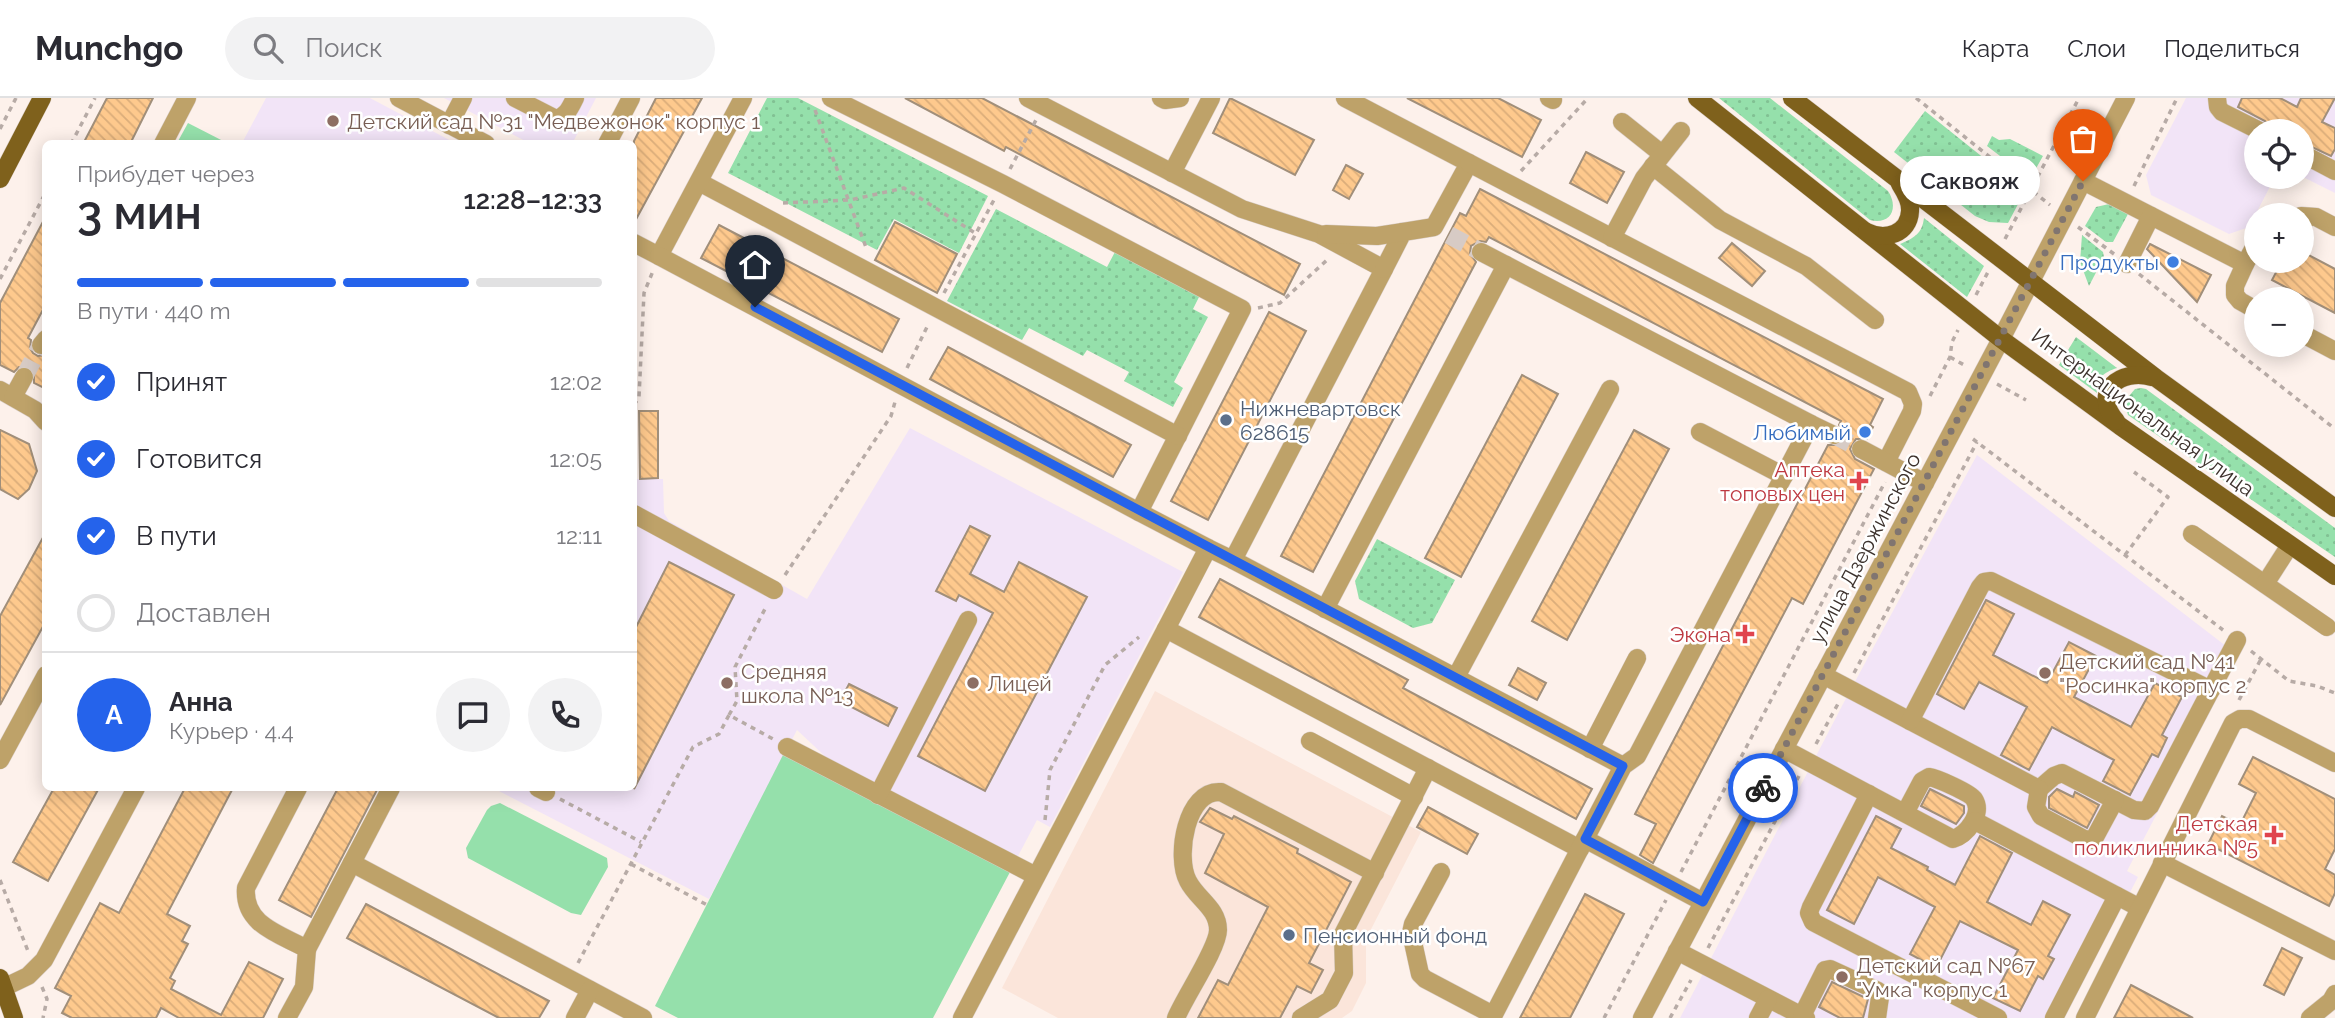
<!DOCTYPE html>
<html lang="ru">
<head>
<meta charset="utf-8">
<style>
  body { margin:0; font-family:Raleway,sans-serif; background:#f2f2f3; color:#2b2b33; height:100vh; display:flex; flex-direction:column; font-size:26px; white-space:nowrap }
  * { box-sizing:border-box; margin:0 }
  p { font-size:23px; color:#7c7c81 }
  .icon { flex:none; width:38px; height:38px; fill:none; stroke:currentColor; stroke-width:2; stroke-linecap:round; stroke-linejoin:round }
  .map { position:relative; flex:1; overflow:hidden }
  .sheet { position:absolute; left:42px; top:42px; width:595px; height:651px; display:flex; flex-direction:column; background:#fff; border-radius:10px; box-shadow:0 4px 18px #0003 }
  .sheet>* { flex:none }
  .tools { position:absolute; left:2244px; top:21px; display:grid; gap:14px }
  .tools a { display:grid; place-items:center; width:70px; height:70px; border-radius:50%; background:#fff; box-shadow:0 4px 18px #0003; font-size:35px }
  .pin { position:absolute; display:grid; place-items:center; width:60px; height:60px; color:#fff; margin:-72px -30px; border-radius:50% 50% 50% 0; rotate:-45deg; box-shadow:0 0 7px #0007 }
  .pin .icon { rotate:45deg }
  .courier { position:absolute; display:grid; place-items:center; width:70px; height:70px; margin:-35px; border:5px solid #2563eb; border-radius:50%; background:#fff; color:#222; box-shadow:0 2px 9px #0007 }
  .bubble { position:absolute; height:49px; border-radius:24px; background:#fff; box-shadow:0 4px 18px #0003; font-size:23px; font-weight:600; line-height:49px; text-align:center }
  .head em { font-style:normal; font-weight:600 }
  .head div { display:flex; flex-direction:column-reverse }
  .head { display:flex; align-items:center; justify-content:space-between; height:119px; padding:0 35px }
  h1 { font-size:46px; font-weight:600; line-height:52px }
  .bar { display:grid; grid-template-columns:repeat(4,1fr); gap:10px 7px; align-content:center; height:84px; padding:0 35px }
  .bar i { height:9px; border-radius:5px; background:#e1e1e2 }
  .bar .selected { background:#2563eb }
  .bar p { grid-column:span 4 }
  .line { display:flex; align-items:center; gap:18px; padding:0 35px; border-top:2px solid #e1e1e2 }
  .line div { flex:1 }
  .round { display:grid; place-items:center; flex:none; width:74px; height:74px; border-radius:37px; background:#f2f2f3 }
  ol { padding:0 35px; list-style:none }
  li { display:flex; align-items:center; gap:21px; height:77px }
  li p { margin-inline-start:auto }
  li .icon { padding:7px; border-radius:50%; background:#2563eb; color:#fff; stroke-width:4 }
  li:last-child { color:#7c7c81 }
  li i { width:38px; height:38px; border:4px solid #e1e1e2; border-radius:50% }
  header { display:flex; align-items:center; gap:42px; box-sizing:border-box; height:98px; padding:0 35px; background:#fff; border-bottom:2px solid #e1e1e2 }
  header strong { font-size:33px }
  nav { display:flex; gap:38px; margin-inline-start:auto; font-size:24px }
  .search { width:490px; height:63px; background:#f2f2f3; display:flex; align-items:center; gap:18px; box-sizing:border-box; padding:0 24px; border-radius:38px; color:#7c7c81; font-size:26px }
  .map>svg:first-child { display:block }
</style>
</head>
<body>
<header>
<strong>Munchgo</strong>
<div class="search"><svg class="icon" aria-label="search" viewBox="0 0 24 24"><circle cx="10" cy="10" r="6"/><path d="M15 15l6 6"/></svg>Поиск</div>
<nav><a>Карта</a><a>Слои</a><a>Поделиться</a></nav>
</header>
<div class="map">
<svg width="2335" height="920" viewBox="0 0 2335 920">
  <defs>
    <pattern id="grass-dots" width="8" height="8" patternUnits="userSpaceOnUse" patternTransform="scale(1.75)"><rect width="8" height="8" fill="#95e0ab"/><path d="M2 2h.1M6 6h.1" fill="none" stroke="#81c193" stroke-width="1.8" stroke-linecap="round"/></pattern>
    <pattern id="building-back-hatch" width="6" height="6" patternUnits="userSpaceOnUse" patternTransform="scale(1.75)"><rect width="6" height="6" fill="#fec98d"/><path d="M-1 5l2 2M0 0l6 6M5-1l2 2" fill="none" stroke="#dbad7a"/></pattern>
  </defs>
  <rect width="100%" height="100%" fill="#fdf1eb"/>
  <!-- built -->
  <polygon fill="#fbe5da" points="1155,593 1421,734 1366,841 1366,885 1352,913 1342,920 1058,920 1002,890"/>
  <!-- education -->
  <g fill="#f2e4f7">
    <polygon points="266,0 370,0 455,45 242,45"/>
    <polygon points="444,0 596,0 572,46 529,45"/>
    <polygon points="2186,0 2335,0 2335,95 2301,78 2301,33 2256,33 2256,79 2275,79 2249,129 2229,136 2151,97 2146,77"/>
    <polygon points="910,330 1183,474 1050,729 1037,722 1017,760 828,661 797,632 709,801 493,690 634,690 634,391 635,391 635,381 663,381 664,415 669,423 807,501"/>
    <polygon points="1977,357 2239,558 2127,773 2138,779 2064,920 1680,920 1843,606"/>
  </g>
  <!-- grass -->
  <g fill="url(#grass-dots)">
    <polygon points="767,0 798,0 988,98 959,155 894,121 877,152 728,75"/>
    <path d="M1719,0H1770L1888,93C1899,110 1891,127 1870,122Z"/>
    <polygon points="1925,13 2025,93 2008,125 1989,124 1975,118 1894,54"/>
    <polygon points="1992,38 1999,42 2010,41 2043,58 2030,81 1987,48"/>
    <polygon points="2109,106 2128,116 2113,144 2106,144 2085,128 2096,109"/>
    <polygon points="996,111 1107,169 1116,152 1200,197 1193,211 1208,219 1174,284 1183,290 1173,309 1124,283 1129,274 1087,252 1083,258 1029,230 1022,242 947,203"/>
    <path d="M1924,120L1984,168L1967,199L1900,146C1914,140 1922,136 1924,120Z"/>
    <polygon points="2082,137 2103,154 2104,159 2089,188 2080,164"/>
    <path d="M2076,239L2117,270C2104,274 2095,281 2097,295L2059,267Z"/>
    <polygon points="2141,290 2146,291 2335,430 2335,459 2128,317 2124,304 2135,291"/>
    <polygon points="1377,441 1455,482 1432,525 1413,530 1359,501 1355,483"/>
  </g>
  <!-- garden -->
  <g fill="#95e0ab">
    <polygon points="188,25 227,45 177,45"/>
    <polygon points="784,655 1010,774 933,920 678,920 655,908"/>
    <polygon points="500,705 607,760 608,769 581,817 571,815 468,760 466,750 487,712 491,708"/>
  </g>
  <!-- building -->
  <g fill="url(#building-back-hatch)" stroke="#a18f7a" stroke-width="2">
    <polygon points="107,0 153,0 130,46 83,46"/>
    <polygon points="656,0 702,0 634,125 634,43"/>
    <polygon points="905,0 982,0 1300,166 1284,197 1006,49 1004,53"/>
    <polygon points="1230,0 1314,42 1295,77 1213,35"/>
    <polygon points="1407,0 1498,0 1541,22 1522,59"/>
    <polygon points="2242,0 2280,0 2297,9 2301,0 2335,0 2322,24 2335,30 2335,51 2331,58 2301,44 2301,33 2271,31 2265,23 2238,9"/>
    <polygon points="1586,54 1624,74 1607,105 1570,85"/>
    <polygon points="1346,67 1363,76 1349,101 1333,92"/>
    <polygon points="1480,91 1883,301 1870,327 1873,329 1867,341 1856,341 1850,351 1855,361 1874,371 1803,506 1792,500 1653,765 1640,757 1656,726 1635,716 1828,347 1840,347 1844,341 1845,335 1839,327 1841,323 1489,139 1486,144 1480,143 1471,148 1470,155 1476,164 1313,474 1281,458 1460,115 1466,118"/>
    <polygon points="46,118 46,206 28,240 31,242 30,250 33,255 38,258 46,257 46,291 34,285 34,274 29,269 19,269 14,274 0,267 0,205"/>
    <polygon points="895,124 957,156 937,195 875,162"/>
    <polygon points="719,127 899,221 882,254 701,160"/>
    <polygon points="1732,145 1765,173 1752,188 1719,160"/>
    <polygon points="2150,146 2211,177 2197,204 2147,151"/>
    <polygon points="2301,153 2335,171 2335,215 2272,182 2282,163 2301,163"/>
    <polygon points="1269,214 1306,233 1208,422 1171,403"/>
    <polygon points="948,249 1131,347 1113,379 930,281"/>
    <polygon points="1522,277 1558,296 1461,479 1425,460"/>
    <polygon points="639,313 658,313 658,380 640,381"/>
    <polygon points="0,332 29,346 37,373 29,391 18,401 0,391"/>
    <polygon points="1634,332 1669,351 1567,542 1532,523"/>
    <polygon points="970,428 990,438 970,476 1004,494 1019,464 1087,499 985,693 918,658 993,515 959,497 956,503 936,493"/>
    <polygon points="46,434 46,523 0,607 0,518"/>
    <polygon points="669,464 734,497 634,691 634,533"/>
    <polygon points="1220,481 1408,582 1403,590 1592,691 1576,721 1199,519"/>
    <polygon points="1986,502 2014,516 1993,557 2047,585 2069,544 2096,558 2074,599 2131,629 2155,585 2182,599 2162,637 2167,640 2158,659 2152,656 2130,697 2103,683 2114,662 2052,629 2029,672 2001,657 2027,609 1979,584 1964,611 1937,596"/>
    <polygon points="1518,570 1546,585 1537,602 1509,587"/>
    <polygon points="849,586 897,610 888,628 840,603"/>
    <polygon points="2253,659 2335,701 2335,751 2325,771 2335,777 2335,795 2329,808 2208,746 2222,718 2240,727 2256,695 2239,686"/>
    <polygon points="54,690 99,690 48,783 13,764"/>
    <polygon points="185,690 233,690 167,816 190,828 182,843 188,846 170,880 175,883 171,891 221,917 249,864 283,881 263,920 179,920 161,910 156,920 72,920 62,915 71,898 55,890 100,805 119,815"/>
    <polygon points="338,690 378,690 311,819 279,802"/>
    <polygon points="1930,691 1964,708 1964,715 1956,726 1921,708"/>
    <polygon points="2057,691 2073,699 2075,694 2099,707 2087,730 2049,710 2049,699"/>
    <polygon points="1428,709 1478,736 1467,756 1417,729"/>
    <polygon points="1210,710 1232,721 1234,718 1298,751 1297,755 1351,784 1309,865 1323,872 1311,895 1297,888 1280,920 1198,920 1218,882 1228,887 1268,809 1205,775 1224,736 1200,724"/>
    <polygon points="1876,718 1901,731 1891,750 1928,769 1927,772 1955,787 1980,738 2012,755 1987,804 2031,827 2043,803 2070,817 2048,858 2054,861 2043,881 2038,878 2020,913 1993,900 2018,852 1960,823 1936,870 1910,856 1935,809 1878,779 1854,826 1827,812"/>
    <polygon points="1585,796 1624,816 1570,920 1520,920"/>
    <polygon points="366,806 549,903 539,920 499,920 347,840"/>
    <polygon points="2282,850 2302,860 2284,897 2264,887"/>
    <polygon points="1832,884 1868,901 1863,920 1840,920 1819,909"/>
    <polygon points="2131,887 2193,920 2114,920"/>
  </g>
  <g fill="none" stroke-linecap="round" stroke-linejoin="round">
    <!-- minor-tunnel -->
    <g stroke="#d7cbc5" stroke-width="18" stroke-dasharray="18 9" stroke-linecap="butt">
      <polyline points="1449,137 1481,154"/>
      <polyline points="24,279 41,247"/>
      <polyline points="1834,337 1861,351"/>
    </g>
    <!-- minor casing -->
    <g stroke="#dacfc9" stroke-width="19">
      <g id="minor">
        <polyline points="399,0 486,46"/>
        <path d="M515,0L556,21C567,18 570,10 575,0"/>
        <polyline points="831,0 1003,86 1242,211 1139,414 1208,450 1166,531"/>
        <polyline points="1028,0 1242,111 1319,136 1384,171 1233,462 1208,450"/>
        <polyline points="1161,0 1165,2 1180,0"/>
        <polyline points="1345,0 1469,65 1434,129 1403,134 1384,171"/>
        <polyline points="1549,0 1553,2"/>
        <polyline points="2217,0 2218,9 2222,14 2260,33"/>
        <polyline points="1622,24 1662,56"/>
        <polyline points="449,27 463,0"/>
        <polyline points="163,46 187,0"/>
        <polyline points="607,46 631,0"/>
        <polyline points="2301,55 2335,73"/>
        <polyline points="1469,65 1908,294 1913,306 1912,313 1886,364"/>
        <polyline points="1653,68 1720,122 1806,168 1875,222"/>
        <polyline points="1172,75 1211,0"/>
        <polyline points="2083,83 2245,166 2256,146"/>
        <polyline points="699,84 1178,338"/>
        <polyline points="2301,118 2316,119 2335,129"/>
        <polyline points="1326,136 1377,138 1403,134"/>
        <polyline points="1612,140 1644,80 1681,33"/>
        <polyline points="634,145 659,158 743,0"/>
        <polyline points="1481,154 1506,167"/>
        <polyline points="659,158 1139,414"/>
        <polyline points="2127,166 2151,118"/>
        <polyline points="2245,166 2235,188 2235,197 2240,203 2256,212"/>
        <polyline points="2301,235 2335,253"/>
        <polyline points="41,247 46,241"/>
        <polyline points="0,292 35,312 46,324"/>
        <polyline points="13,299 24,279"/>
        <polyline points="1811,326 1834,337"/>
        <polyline points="1700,334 1784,378"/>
        <polyline points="1861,351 1925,385"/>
        <polyline points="634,416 774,492"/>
        <polyline points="2192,436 2327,529"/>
        <polyline points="1233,462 1623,668"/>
        <polyline points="2265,486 2290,447"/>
        <polyline points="1325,511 1506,167 1811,326 1637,658 1623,668 1585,741"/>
        <polyline points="1823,577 2039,691 2054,678 2062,675 2134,712 2145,713 2150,708 2237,542"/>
        <polyline points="1456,579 1610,291"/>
        <polyline points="1910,623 1980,489 1984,484 1991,483 2211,592"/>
        <polyline points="1310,643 1414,699"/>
        <polyline points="787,649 1036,778"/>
        <polyline points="1590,651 1637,560"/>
        <path d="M1784,651L1953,741C1966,737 1984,716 1974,701C1970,695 1937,680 1929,679L1922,683L1905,715"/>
        <polyline points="0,662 46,577"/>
        <polyline points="538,690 546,694"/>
        <polyline points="2039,691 2036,709 2041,718 2084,741 2091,742 2095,739 2115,702"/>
        <polyline points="1869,696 1811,809 1809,815 1813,824 1998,920"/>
        <polyline points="878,697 968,522"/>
        <polyline points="1975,723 2140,810"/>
        <polyline points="352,765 643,920"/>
        <polyline points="2162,765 2335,853"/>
        <polyline points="1441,774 1413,826 1411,835 1420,876 1425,881 1493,917"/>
        <polyline points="307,851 391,690"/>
        <polyline points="1677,853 1806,920"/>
        <polyline points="3,890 28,878 44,862 136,690"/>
        <polyline points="1802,918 1825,872 1830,871 1878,893 1880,899 1877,920"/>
        <path d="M287,920L304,889L307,851C280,836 243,827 246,790L298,690"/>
        <polyline points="575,920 590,892"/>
        <polyline points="962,920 1166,531 1580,751"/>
        <path d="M1176,920C1184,900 1218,850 1218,832C1218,810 1197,801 1188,783C1175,759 1186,691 1221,694L1375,775"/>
        <polyline points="1301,920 1330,902 1344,875 1343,836 1428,670"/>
        <polyline points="1492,920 1585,741 1703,804"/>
        <polyline points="1642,920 2001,241 2126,0"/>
        <polyline points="1758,920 1768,901"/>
        <polyline points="2054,920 2117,798"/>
        <polyline points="2085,920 2233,625 2240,621 2249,621 2335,665"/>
        <polyline points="2310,920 2331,903 2335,896"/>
      </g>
    </g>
    <!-- major casing -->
    <g stroke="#dacfc9" stroke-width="19">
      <g id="major">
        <polyline points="1697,0 2001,241 2120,328 2335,478"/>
        <polyline points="1792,0 2156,280 2335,410"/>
        <polyline points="0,81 42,0"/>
        <path d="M1867,134C1885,143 1909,136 1910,113C1911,104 1905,94 1900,86"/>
        <path d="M2116,323C2091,294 2120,270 2152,279"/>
        <polyline points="0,880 14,920"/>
      </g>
    </g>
    <!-- path -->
    <g stroke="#b7aba6" stroke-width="3.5" stroke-dasharray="5 5" stroke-linecap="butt">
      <polyline points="1916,0 2050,107"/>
      <polyline points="815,12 867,152"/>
      <polyline points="0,31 16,0"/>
      <polyline points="71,46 95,0"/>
      <polyline points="1010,71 1036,22"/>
      <polyline points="1521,73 1588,0"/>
      <polyline points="2134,88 2177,0"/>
      <polyline points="783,105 850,102 904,90 975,135"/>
      <polyline points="2078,129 2114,156"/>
      <polyline points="2005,141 2079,0"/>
      <polyline points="2139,176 2335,331"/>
      <polyline points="0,181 46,94"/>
      <polyline points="944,195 995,100"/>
      <polyline points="1976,197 1989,172"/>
      <polyline points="1258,210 1280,205 1327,162"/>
      <polyline points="1950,259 1966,268"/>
      <polyline points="907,270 928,227"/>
      <polyline points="1997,286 2026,302"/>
      <polyline points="1930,298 1950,259 1952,244 1958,232"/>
      <polyline points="634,307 639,299 644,195 653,173"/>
      <polyline points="1973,341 2223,532"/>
      <polyline points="2125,457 2168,399 2134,374"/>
      <polyline points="785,477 891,318 895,304"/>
      <polyline points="2251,553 2289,583 2317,588 2335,595"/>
      <polyline points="1854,575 1977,344"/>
      <polyline points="2239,602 2261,561"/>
      <polyline points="729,617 737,603 735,569 767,507"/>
      <polyline points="1816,646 1839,604"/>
      <polyline points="560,701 641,744"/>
      <polyline points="1045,722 1050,672 1105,567 1139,539"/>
      <polyline points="631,766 709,808"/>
      <polyline points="1681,774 1885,384"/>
      <polyline points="0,782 28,853"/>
      <polyline points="1708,850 1799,678"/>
      <polyline points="578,865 693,649 719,636 729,617 773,641"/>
      <polyline points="42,889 47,901 43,920"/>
      <polyline points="1604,920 1666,802"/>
      <polyline points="1670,920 1691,882"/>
    </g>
    <!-- minor -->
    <use href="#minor" stroke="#bea269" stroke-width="18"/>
    <!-- major -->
    <use href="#major" stroke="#7f611c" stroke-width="18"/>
  </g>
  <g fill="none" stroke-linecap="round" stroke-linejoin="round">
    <!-- done -->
    <polyline stroke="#807570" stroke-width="7" stroke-dasharray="0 12.6" points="1763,690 2083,83"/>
    <!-- route -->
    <polyline stroke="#2563eb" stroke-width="9" points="755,209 1623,668 1585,741 1703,804 1763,690"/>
  </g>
  <!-- markers -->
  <g fill="#8d6e63" stroke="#fff" stroke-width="2.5">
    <circle cx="333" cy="23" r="7"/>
    <circle cx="2045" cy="575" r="7"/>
    <circle cx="727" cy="585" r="7"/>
    <circle cx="973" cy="585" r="7"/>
    <circle cx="1842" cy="879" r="7"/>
  </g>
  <g fill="#3f7fe0" stroke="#fff" stroke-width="2.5">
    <circle cx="2173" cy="164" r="7"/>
    <circle cx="1865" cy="334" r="7"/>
  </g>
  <g fill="#5c6f8a" stroke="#fff" stroke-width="2.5">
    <circle cx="1226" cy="322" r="7"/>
    <circle cx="1289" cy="837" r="7"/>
  </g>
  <g fill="#e0444e" stroke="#fff" stroke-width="2.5">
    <path d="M1855.5 372.5h7v7h7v7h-7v7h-7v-7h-7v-7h7z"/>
    <path d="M1741.5 525.5h7v7h7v7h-7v7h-7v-7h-7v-7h7z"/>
    <path d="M2270.5 726.5h7v7h7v7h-7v7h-7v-7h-7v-7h7z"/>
  </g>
  <g text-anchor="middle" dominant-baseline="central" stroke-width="5" stroke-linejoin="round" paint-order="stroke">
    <!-- education labels -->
    <g font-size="21" fill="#785e54" stroke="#fff" text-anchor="start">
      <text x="347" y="23">Детский сад №31 "Медвежонок" корпус 1</text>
      <text x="2059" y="563">Детский сад №41<tspan x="2059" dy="24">"Росинка" корпус 2</tspan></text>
      <text x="741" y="573">Средняя<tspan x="741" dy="24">школа №13</tspan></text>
      <text x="987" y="585">Лицей</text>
      <text x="1856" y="867">Детский сад №67<tspan x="1856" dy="24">"Умка" корпус 1</tspan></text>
    </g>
    <!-- shop labels -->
    <g font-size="21" fill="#366cbe" stroke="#fff" text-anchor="end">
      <text x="2159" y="164">Продукты</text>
      <text x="1851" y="334">Любимый</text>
    </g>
    <!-- service labels -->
    <g font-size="21" fill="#4e5e75" stroke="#fff" text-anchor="start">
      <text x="1240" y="310">Нижневартовск<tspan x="1240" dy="24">628615</tspan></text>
      <text x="1303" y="837">Пенсионный фонд</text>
    </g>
    <!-- street labels -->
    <g font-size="21" fill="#3d322d" stroke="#fff">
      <text transform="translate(2143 314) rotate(36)">Интернациональная улица</text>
      <text transform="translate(1865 450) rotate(-62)">улица Дзержинского</text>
    </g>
    <!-- health labels -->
    <g font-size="21" fill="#be3a42" stroke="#fff" text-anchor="end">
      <text x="1845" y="371">Аптека<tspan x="1845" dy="24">топовых цен</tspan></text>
      <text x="1731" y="536">Экона</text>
      <text x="2258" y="725">Детская<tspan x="2258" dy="24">поликлинника №5</tspan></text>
    </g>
  </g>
</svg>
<div class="tools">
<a><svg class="icon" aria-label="locate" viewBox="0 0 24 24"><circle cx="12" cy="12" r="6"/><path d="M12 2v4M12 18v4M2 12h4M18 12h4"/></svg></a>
<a>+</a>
<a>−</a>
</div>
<div class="pin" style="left:2083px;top:83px;background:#ea580c"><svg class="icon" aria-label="bag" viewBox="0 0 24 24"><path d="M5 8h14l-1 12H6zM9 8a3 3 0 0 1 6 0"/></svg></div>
<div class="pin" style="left:755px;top:209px;background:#1f2937"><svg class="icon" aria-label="home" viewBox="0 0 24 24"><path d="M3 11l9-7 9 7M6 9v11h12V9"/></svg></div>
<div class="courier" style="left:1763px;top:690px"><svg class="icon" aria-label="bike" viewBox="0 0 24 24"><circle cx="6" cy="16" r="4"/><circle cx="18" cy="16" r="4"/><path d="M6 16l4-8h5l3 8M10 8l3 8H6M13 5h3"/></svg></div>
<div class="bubble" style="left:1900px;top:58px;width:140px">Саквояж</div>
<section class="sheet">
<div class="head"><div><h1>3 мин</h1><p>Прибудет через</p></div><em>12:28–12:33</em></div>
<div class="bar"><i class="selected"></i><i class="selected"></i><i class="selected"></i><i></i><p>В пути · 440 m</p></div>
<ol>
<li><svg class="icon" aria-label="check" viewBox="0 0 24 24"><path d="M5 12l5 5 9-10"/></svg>Принят<p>12:02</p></li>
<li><svg class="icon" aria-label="check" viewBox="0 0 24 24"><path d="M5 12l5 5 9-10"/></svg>Готовится<p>12:05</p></li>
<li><svg class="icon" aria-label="check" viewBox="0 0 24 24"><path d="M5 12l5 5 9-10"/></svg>В пути<p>12:11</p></li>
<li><i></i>Доставлен</li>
</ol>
<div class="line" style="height:126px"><b class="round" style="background:#2563eb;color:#fff">А</b><div><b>Анна</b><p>Курьер · 4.4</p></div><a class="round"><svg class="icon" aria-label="chat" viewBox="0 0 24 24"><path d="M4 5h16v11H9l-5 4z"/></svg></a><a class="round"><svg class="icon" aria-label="phone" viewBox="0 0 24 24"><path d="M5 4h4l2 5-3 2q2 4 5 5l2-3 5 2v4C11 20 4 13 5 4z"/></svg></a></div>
</section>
</div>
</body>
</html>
